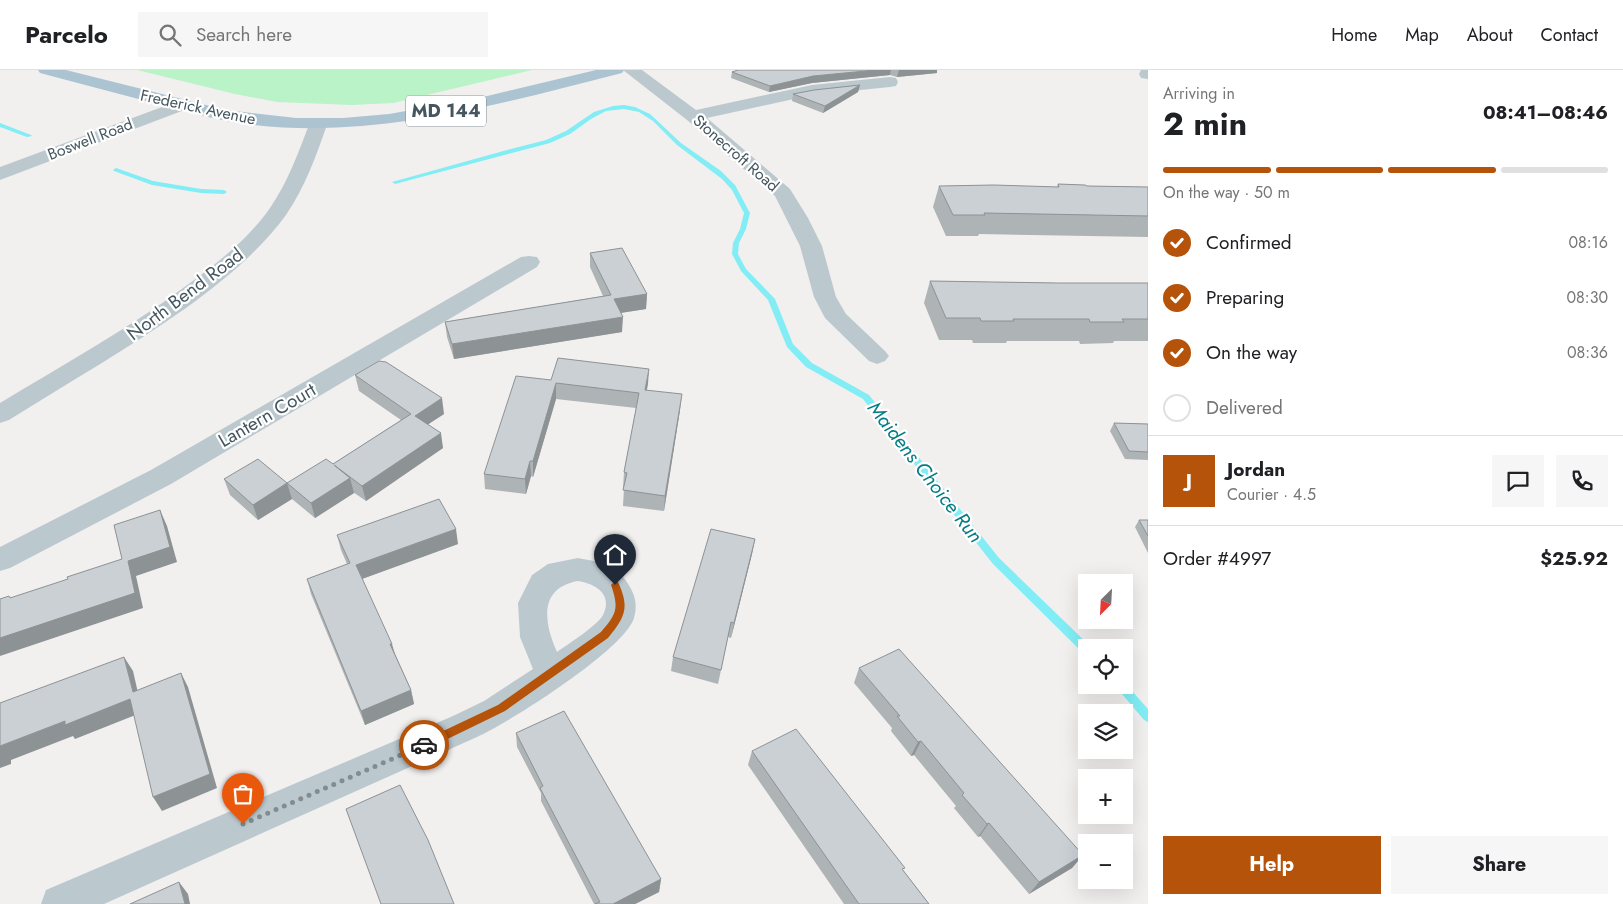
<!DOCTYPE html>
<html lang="en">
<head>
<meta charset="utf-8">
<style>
  body { margin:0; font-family:Jost,sans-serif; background:#f6f6f6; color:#202124; height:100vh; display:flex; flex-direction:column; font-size:19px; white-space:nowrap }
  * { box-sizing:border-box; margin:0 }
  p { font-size:16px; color:#757577 }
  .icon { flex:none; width:28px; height:28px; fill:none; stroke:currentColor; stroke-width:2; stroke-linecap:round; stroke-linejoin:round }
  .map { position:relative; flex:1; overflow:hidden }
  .sheet { display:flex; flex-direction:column; background:#fff; width:475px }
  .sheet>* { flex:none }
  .needle { width:32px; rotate:204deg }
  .controls { position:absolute; left:1078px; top:504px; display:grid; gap:10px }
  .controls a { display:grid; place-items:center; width:55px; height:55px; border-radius:0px; background:#fff; box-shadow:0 5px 20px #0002; font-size:25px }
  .pin { position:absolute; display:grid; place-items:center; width:42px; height:42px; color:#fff; margin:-51px -21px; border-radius:50% 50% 50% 0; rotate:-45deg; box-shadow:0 0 5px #0007 }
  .pin .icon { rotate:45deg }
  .courier { position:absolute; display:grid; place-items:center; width:50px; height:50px; margin:-25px; border:4px solid #b45309; border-radius:50%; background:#fff; color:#222; box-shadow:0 1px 6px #0007 }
  .headline em { font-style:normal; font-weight:700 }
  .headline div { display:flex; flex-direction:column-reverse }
  .headline { display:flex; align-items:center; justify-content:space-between; height:85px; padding:0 15px }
  h1 { font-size:32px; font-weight:700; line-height:38px }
  .bar { display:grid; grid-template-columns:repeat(4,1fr); gap:8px 5px; align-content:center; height:60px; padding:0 15px }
  .bar i { height:6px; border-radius:4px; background:#e0e0e0 }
  .bar .active { background:#b45309 }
  .bar p { grid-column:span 4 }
  .line { display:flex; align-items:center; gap:12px; padding:0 15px; border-top:1px solid #e0e0e0 }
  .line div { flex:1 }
  .round { display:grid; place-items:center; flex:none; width:52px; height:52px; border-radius:0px; background:#f6f6f6 }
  ol { padding:0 15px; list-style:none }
  li { display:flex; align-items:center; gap:15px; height:55px }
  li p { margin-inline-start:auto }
  li .icon { padding:5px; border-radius:50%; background:#b45309; color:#fff; stroke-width:4 }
  li:last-child { color:#757577 }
  li i { width:28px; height:28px; border:2px solid #e0e0e0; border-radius:50% }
  .button { display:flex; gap:10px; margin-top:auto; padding:10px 15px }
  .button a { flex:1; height:58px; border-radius:0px; background:#b45309; color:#fff; font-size:20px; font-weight:700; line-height:58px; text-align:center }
  .button a+a { background:#f6f6f6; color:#202124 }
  header { display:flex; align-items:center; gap:30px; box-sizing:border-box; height:70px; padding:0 25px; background:#fff; border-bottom:1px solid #e0e0e0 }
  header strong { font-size:24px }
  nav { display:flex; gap:28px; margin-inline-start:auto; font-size:18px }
  .search { width:350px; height:45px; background:#f6f6f6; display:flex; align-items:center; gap:12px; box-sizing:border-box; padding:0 18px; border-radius:0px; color:#757577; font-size:19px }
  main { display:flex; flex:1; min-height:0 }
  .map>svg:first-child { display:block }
</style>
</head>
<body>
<header>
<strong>Parcelo</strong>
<div class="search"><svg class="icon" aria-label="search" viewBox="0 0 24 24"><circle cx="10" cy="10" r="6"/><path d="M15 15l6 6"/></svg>Search here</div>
<nav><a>Home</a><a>Map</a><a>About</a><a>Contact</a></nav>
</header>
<main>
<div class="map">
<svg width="1148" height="834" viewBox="0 0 1148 834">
  <rect width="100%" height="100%" fill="#f2efef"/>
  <!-- green -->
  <polygon fill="#b9f3c7" points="137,0 532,0 393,33 352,35 277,32 235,24"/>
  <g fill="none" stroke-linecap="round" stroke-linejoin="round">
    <!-- stream -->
    <g fill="#82edf4" fill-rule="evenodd">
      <polygon points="624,35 635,37 650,44 681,73 721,101 735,115 750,143 746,159 739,173 738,184 746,199 775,229 793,274 812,293 869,325 999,488 1090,576 1090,578 1086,578 1086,583 1082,582 993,494 863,329 806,297 787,277 768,230 741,201 732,184 733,173 740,159 744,143 732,120 722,109 677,75 653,51 639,42 624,39 606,41 591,49 570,64 550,73 395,114 392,112 507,80 546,70 566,61 594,42 613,36"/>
      <polygon points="0,53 31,65 32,66 27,67 0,57"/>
      <polygon points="116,98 153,111 201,119 224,120 227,122 224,124 201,123 152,115 114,101 113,100"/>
      <polygon points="1124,612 1148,639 1148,652 1144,650 1117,618 1116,615 1124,615"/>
    </g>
    <!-- minor -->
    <g fill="#bbc9cf" fill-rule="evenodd">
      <polygon points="623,0 642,0 696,40 812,15 890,7 896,8 898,12 896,16 890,17 812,25 707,48 790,119 808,148 822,176 836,227 846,244 885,281 889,286 885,291 877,294 869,291 825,248 814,227 800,176 775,126 687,50"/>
      <polygon points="1141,0 1148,0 1148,9 1141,8 1139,4"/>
      <polygon points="181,30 187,31 190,35 187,39 0,110 0,97"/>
      <path d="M318,50L324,51L327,55C316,86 305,117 286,145C259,182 223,211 186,238C129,278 68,313 9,350L0,353V333C64,294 130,258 190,213C220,191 249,168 270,138C288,112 298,83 309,55L312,51Z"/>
      <polygon points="529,186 537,187 540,192 537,197 171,414 10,498 0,501 0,477 151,400 521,187"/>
      <path d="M578,488C604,493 618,494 631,519C636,528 637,537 634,548C624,580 510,652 477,667L104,834H41L46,820L453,646L484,631L533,599L520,567L518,533L532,505L548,494ZM578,511C596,514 613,524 603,545C598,555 567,575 557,582C544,553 538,518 578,511Z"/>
    </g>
    <!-- major -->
    <path fill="#acc4d1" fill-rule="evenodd" d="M38,0H66L226,40L296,48H343L389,44L479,28L596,0H624L622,3C496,35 369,72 238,53C212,49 187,41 161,35C121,24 80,14 40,3Z"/>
  </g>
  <!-- wall -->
  <g fill="#aeb3b6">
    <polygon points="738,0 937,0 937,3 897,7 890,5 812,13 769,22 731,8 732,2"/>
    <polygon points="860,15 858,22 823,43 792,31 793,24"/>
    <polygon points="1058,114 1087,116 1148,117 1148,167 979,164 978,166 946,166 933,137 939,116 1057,117"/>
    <polygon points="590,183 647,224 646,239 621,243 622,262 454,289 447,267 445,252 603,226 590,197"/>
    <polygon points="930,211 1058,213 1148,213 1148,271 1114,271 1113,273 1080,274 1079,271 1007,271 1006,273 973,273 972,270 939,270 924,233"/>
    <polygon points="649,299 646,320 680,340 664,441 623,436 624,418 623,418 624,402 636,338 556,329 533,407 531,406 526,424 485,419 484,404 551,310"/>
    <polygon points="355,305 444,344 428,354 443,378 366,431 353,422 354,423 315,448 292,429 258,450 230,425 224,409 287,413 333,394 401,350 359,321"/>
    <polygon points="1114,353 1148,354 1148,390 1125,389 1110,361"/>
    <polygon points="1139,450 1148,450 1148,483 1135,457"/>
    <polygon points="337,465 458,474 362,509 411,620 414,634 365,655 311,524 307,509 347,494 341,480"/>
    <polygon points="755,469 752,484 731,568 728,567 718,614 671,601 673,587"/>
    <polygon points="859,598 1083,785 1072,798 1029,824 980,766 978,767 954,738 956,736 914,685 911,686 891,661 892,658 854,613"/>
    <polygon points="516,663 661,809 659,822 635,834 594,834 541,731 541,723 517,677"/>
    <polygon points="752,681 903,800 929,834 844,834 748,695"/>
  </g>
  <!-- shaded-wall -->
  <g fill="#8d9294">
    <polygon points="876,0 891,0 890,5 812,13 769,22 770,16 813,6"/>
    <polygon points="899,0 937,0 937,3 897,7"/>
    <polygon points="860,15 858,22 823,43 825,36"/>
    <polygon points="647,224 646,239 613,244 614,229"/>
    <polygon points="623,247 622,262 454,289 452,274"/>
    <polygon points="649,299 648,314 644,335 645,320"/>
    <polygon points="556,313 556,329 533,407 533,391"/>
    <polygon points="682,324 680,340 664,441 665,426"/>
    <polygon points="442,328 444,344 418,361 415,346"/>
    <polygon points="441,363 443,378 366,431 362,416"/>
    <polygon points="530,391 531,406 526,424 525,409"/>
    <polygon points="350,408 354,423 315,448 311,433"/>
    <polygon points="287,413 292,429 258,450 253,435"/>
    <polygon points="160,440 167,456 177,492 136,506 143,538 0,586 0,568 128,491"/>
    <polygon points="456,459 458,474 359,510 356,495"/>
    <polygon points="755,469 752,484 731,568 734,553"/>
    <polygon points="390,574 392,574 396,588"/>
    <polygon points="124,587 133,601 141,636 133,622"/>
    <polygon points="181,603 188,617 217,718 162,741 153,727"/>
    <polygon points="411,620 414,634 365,655 361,641"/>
    <polygon points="130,629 138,644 75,669 73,666 11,690 11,694 0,698 0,676 65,651"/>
    <polygon points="921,671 914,685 911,686 918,672"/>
    <polygon points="989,753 980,766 978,767 987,754"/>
    <polygon points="1083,785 1072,798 1029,824 1039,812"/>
    <polygon points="661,809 659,822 635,834 613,834"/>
    <polygon points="179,812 188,824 190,834 185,834"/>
  </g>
  <!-- building -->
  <g fill="#cad0d4" stroke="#8d9294">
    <polygon points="738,0 876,0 813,6 770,16 732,2"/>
    <polygon points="860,15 825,36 793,24 814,20"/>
    <polygon points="1058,114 1085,115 1087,116 1148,117 1148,146 984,143 985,145 953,145 939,116 994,115 1059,117"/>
    <polygon points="622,178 647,224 614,229 623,247 452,274 445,252 611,225 590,183"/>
    <polygon points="930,211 1058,213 1148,213 1148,249 1122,249 1124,252 1090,252 1089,249 1013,249 1014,251 981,251 980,248 946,248"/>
    <polygon points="558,288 649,299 645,320 682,324 665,426 623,420 627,403 624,402 639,323 556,313 533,391 530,391 525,409 484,404 516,306 551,310"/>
    <polygon points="379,291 386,292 442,328 415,346 441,363 362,416 334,395 350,408 311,433 287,413 253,435 224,409 258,389 287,413 326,389 333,394 411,344 355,305"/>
    <polygon points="1114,353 1148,354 1148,382 1129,381"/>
    <polygon points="439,429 456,459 356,495 392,574 390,574 411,620 361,641 307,509 350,493 337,465"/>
    <polygon points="160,440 170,477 128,491 135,523 0,568 0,529 9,526 10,528 68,509 67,507 122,489 114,455"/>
    <polygon points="1139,450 1148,450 1148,466"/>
    <polygon points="711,459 755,469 734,553 731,552 721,600 673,587"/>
    <polygon points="899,579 1083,785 1039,812 989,753 987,754 962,725 964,723 921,671 918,672 897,646 900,646 859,598"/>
    <polygon points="124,587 133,622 181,603 210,704 153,727 130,629 65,655 65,651 0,676 0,633"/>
    <polygon points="564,641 661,809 613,834 595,834 600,832 540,718 543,716 516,663"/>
    <polygon points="796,659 905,798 902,799 929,834 859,834 752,681"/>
    <polygon points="400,715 428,770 454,834 381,834 346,739"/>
    <polygon points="179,812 185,834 130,834"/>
  </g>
  <!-- route -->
  <path fill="#b45309" d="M615,511L618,512C630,538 625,547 608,568L505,641L427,679H420V672L498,635L601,562C617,544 619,538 611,515Z"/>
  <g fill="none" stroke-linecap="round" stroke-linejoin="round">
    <!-- done -->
    <polyline stroke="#828c91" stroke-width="5" stroke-dasharray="0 9" points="243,754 424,675"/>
  </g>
  <g text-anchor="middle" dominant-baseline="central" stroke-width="4.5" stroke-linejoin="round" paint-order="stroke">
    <!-- far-street labels -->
    <g font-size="16" fill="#45565e" stroke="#fff">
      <text transform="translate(198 37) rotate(12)">Frederick Avenue</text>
      <text transform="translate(90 69) rotate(-21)">Boswell Road</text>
      <text transform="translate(736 83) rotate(41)">Stonecroft Road</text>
    </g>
    <!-- shield labels -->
    <rect fill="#fff" stroke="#7d898e" stroke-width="1" x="406" y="25.5" width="80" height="31" rx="4"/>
    <g font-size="18" font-weight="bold" fill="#45565e">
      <text x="446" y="41">MD 144</text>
    </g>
    <!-- street labels -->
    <g font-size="19" fill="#45565e" stroke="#fff">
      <text transform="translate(185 224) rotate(-37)">North Bend Road</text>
      <text transform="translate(267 345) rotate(-30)">Lantern Court</text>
    </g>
    <!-- water labels -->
    <g font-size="20" font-style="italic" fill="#057d84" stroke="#fff">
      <text transform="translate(925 402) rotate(52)">Maidens Choice Run</text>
    </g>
  </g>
</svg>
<div class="controls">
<a><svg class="needle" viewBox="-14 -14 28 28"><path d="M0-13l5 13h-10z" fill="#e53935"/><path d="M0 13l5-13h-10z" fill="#757577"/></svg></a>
<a><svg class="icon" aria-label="locate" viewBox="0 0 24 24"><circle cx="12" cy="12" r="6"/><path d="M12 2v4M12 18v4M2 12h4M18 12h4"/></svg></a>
<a><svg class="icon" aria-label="layers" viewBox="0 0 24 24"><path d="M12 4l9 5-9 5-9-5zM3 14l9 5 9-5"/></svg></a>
<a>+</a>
<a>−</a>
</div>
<div class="pin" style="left:243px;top:754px;background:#ea580c"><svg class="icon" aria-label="bag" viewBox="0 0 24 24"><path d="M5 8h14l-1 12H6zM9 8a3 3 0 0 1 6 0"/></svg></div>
<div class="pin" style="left:615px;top:515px;background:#1f2937"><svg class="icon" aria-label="home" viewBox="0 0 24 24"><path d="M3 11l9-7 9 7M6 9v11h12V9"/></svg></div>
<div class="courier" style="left:424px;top:675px"><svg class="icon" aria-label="car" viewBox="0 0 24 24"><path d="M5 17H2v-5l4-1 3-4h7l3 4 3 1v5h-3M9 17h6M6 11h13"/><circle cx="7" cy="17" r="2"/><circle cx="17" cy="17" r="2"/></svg></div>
</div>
<section class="sheet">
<div class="headline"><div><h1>2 min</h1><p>Arriving in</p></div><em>08:41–08:46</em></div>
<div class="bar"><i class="active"></i><i class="active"></i><i class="active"></i><i></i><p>On the way · 50 m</p></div>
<ol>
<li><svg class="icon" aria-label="check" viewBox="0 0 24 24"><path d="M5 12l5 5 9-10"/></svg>Confirmed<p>08:16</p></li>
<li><svg class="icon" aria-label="check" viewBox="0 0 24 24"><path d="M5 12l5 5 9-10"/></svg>Preparing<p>08:30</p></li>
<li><svg class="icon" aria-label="check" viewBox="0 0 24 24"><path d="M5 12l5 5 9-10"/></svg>On the way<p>08:36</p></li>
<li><i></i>Delivered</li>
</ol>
<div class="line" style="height:90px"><b class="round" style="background:#b45309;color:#fff">J</b><div><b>Jordan</b><p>Courier · 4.5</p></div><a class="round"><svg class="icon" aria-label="chat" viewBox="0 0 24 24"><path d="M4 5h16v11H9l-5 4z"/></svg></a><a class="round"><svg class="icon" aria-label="phone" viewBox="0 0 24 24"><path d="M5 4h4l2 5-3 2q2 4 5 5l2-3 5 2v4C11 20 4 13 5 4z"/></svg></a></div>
<div class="line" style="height:65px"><div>Order #4997</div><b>$25.92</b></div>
<div class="button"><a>Help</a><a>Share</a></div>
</section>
</main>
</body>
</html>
